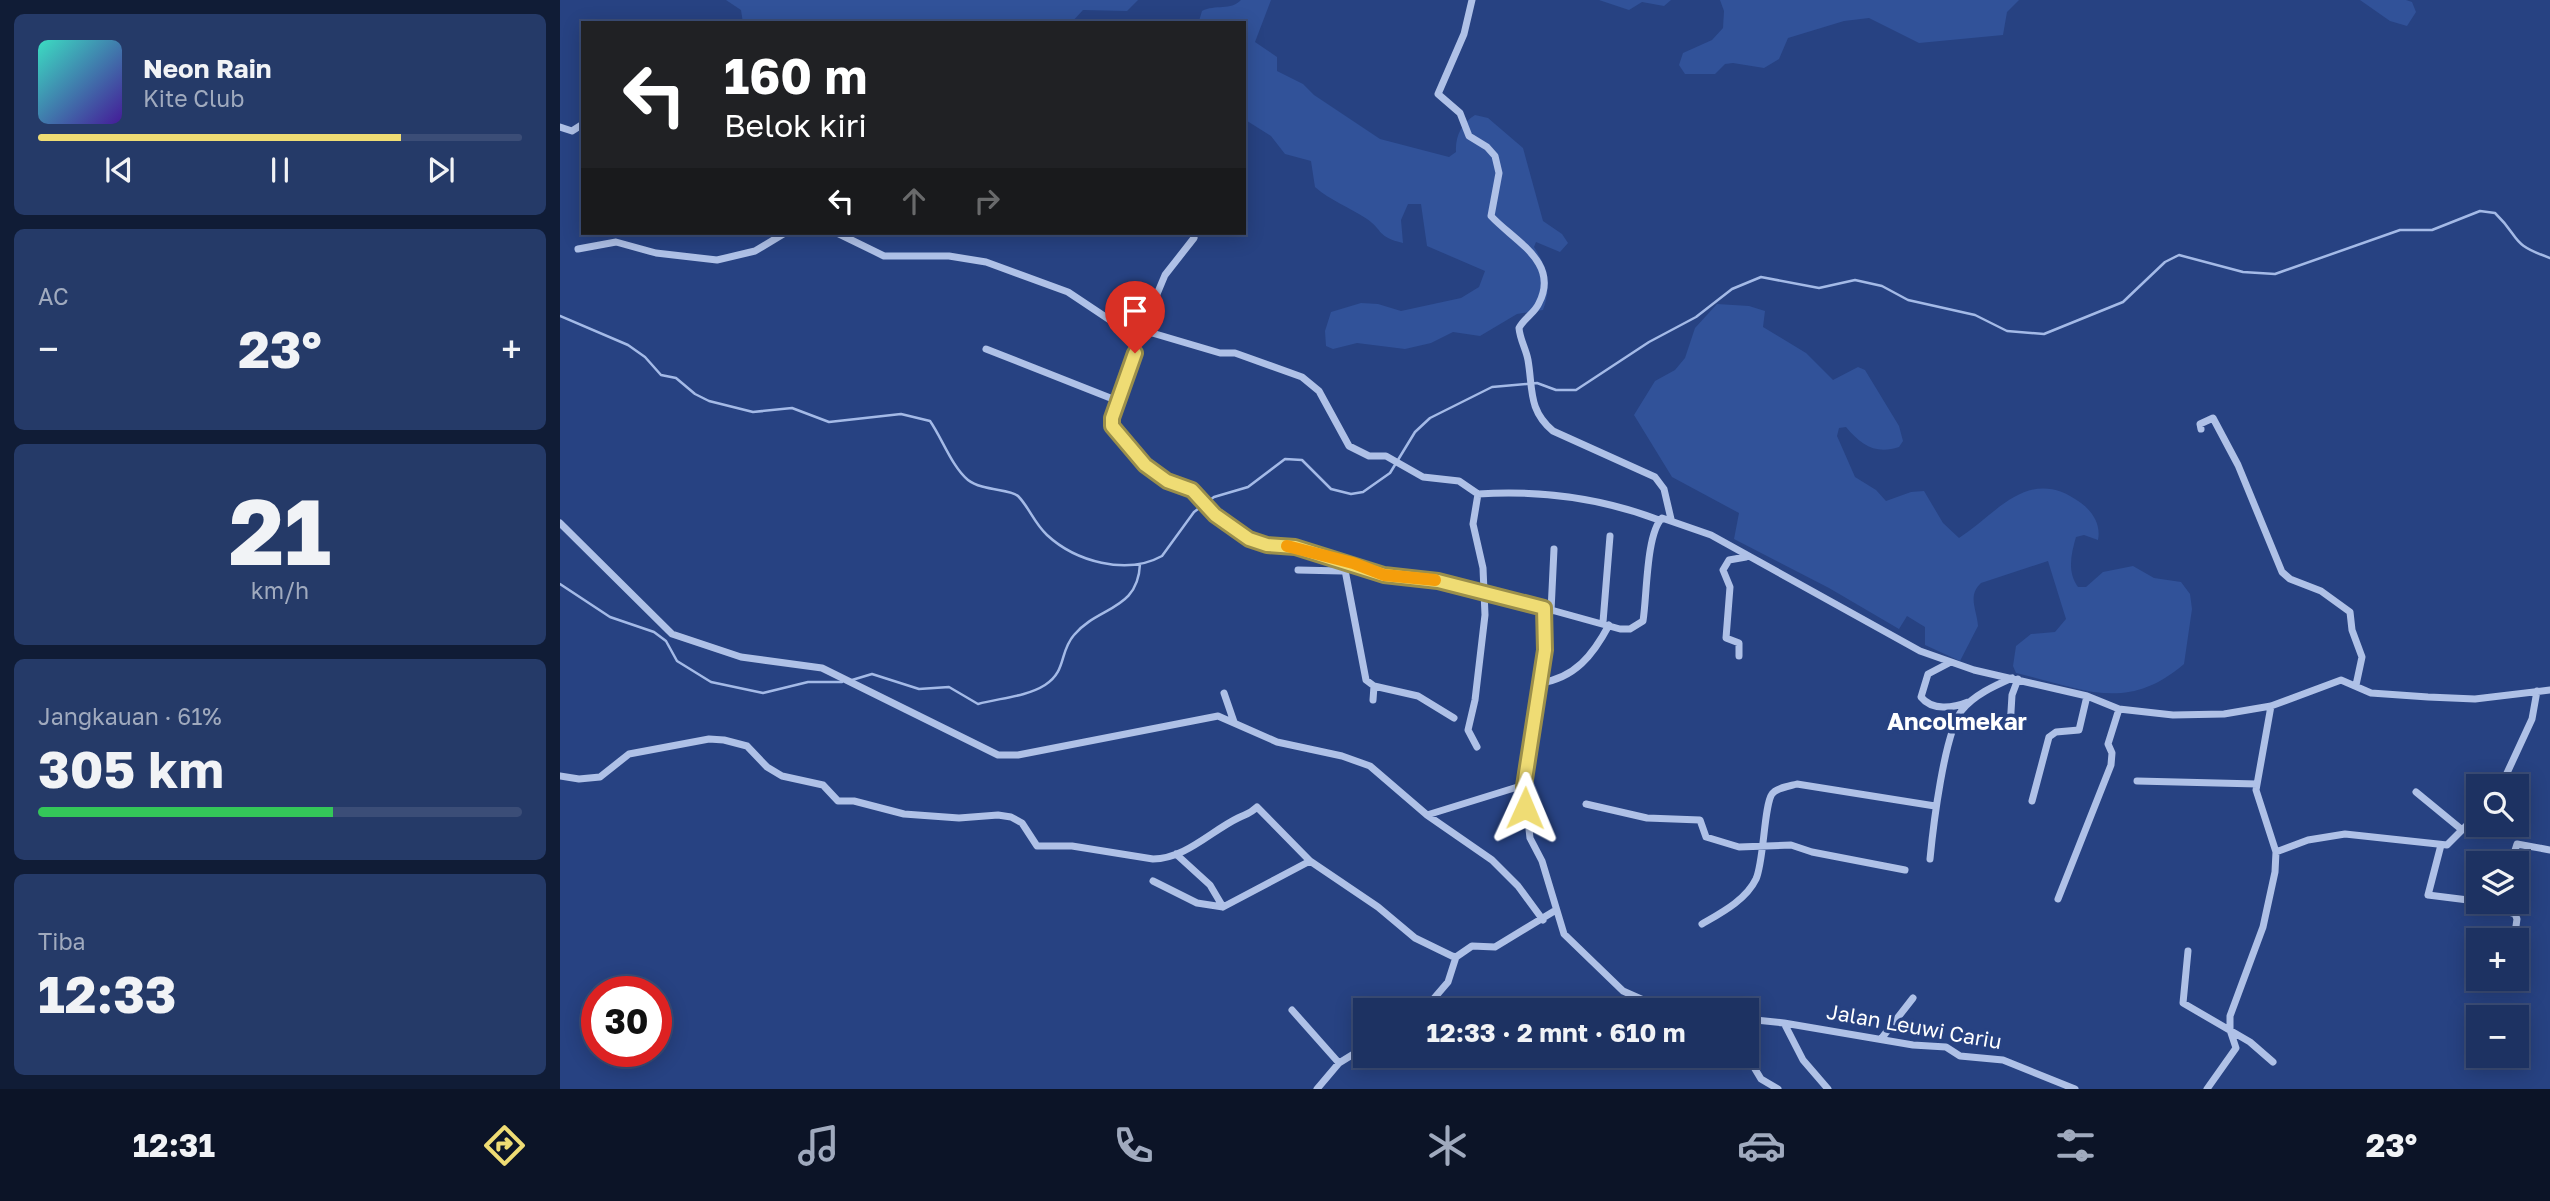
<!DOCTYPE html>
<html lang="id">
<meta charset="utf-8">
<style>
:root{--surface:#1d3262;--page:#253a68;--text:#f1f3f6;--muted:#a0aabe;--line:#3b4d77;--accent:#efdc74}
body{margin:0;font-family:"Golos Text",sans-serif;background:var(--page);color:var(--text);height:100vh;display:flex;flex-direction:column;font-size:26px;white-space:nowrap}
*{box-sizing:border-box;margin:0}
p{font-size:23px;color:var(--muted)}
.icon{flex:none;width:38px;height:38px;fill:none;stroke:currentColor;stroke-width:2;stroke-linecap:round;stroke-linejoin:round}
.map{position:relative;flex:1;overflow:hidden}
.side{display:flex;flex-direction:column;gap:14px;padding:14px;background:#101c36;width:560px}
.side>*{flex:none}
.banner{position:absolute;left:21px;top:21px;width:665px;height:214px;border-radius:0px;box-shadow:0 4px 18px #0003,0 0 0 2px var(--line);background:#202124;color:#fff;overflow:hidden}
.fabs{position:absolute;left:1906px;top:774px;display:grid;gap:14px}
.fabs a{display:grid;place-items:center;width:63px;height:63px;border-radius:0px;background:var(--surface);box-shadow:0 4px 18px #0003,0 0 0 2px var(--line);font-size:35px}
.speed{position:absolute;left:21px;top:976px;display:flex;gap:14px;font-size:35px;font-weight:700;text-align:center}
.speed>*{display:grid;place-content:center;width:91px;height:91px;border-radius:50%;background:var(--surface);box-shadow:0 4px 18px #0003,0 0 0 2px var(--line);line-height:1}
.speed .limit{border:10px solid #d22;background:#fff;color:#111}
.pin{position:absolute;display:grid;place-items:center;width:60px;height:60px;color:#fff;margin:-72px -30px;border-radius:50% 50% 50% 0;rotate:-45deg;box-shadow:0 0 7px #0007}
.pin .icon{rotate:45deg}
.me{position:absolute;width:77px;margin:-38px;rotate:1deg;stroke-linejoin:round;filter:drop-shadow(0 0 5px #0008)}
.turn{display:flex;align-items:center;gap:24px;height:147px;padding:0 28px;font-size:32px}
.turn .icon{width:91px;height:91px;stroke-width:2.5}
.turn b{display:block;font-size:49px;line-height:60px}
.lanes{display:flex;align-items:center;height:66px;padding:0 28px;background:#0003;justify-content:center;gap:35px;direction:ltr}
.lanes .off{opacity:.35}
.big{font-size:52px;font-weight:700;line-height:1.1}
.side .widget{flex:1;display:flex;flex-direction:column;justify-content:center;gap:10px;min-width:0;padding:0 24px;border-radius:10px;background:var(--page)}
.side .dial{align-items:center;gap:0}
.dial b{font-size:91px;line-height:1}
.song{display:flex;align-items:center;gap:21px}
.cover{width:84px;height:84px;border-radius:10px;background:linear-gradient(135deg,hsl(170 70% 55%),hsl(260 70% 35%))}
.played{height:7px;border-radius:4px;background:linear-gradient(90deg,var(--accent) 75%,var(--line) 75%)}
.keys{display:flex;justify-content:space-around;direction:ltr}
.heat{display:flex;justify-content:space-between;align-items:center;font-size:38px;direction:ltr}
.charge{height:10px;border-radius:5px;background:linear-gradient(90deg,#34c759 61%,var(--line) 0)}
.trip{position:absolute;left:793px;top:998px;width:406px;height:70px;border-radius:0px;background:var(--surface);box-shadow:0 4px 18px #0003,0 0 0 2px var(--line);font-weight:700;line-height:70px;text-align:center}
.tab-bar{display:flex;height:112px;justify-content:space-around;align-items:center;background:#0c1427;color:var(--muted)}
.tab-bar .icon{width:49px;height:49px}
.tab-bar .current{color:var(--accent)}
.tab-bar b{font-size:32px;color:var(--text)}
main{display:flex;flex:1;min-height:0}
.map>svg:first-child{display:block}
.green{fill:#315299}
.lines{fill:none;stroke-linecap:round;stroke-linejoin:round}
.stream{stroke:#a4bae7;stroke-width:2.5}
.minor{stroke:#afc1e7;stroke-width:7}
.route-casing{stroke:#9b8f4b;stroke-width:18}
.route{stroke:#efdc74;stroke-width:12}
.slow{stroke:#f59e0b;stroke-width:12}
.labels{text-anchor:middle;stroke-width:7;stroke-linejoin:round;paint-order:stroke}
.street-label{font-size:21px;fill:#fff;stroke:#274282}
.quarter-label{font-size:24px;font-weight:bold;fill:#fff;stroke:#274282}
</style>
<main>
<section class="side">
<div class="widget">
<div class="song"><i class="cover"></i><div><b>Neon Rain</b><p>Kite Club</p></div></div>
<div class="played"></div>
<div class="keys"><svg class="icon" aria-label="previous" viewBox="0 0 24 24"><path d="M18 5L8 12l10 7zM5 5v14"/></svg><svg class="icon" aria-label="pause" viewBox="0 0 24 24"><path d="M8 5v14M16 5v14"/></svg><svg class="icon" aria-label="next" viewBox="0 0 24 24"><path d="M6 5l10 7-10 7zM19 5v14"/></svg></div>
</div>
<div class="widget"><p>AC</p>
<div class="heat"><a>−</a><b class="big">23°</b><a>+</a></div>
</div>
<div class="widget dial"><b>21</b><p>km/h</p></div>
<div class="widget"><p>Jangkauan · 61%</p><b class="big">305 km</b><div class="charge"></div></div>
<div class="widget"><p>Tiba</p><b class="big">12:33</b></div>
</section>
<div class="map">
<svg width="1990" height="1089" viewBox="0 0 1990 1089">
<rect width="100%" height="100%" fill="#274282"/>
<!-- green -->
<path class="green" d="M166 0H578L567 11 523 10 511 23H183L181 10Z
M681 0H711L695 42 717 57V71L743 84 754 95 820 139 889 157 896 152C895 136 902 123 915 115L928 118 963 148 983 221 1002 234 1008 243 1000 252 976 242 974 247C988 269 992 285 983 310L957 314 920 336 893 332 871 343 845 349 797 343 773 349 766 346 765 331 771 312 801 303 818 304 841 311 901 298 919 287 925 271 867 246 861 204H848L841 220 843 243C817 237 823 230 807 219 789 207 771 201 755 187L751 161 725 154 711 136 684 119V23L639 21 642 11C655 4 671 11 681 0Z
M1039 0H1111L1104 6 1082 2 1069 10Z
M1160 0H1459L1447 12 1443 35 1359 43 1309 18 1284 21 1228 38 1219 59 1204 68 1173 63 1165 64 1155 74H1125L1119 65 1123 53 1152 40 1163 28 1164 11Z
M1800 0H1846L1852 2 1856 12 1847 26 1830 21Z
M1157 304 1189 306 1205 311 1203 327 1246 353 1273 380 1298 367 1305 370 1339 426 1343 441 1339 447C1316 455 1301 445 1286 427L1279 428 1277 436 1295 477 1316 490 1326 501 1351 492 1364 491 1383 523 1399 538C1438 513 1469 464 1521 503 1533 512 1541 525 1538 540L1524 535 1516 537C1511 554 1507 572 1518 587H1526L1543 572 1573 566 1594 578 1621 582 1630 594 1632 609 1624 664C1566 714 1522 688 1456 673L1453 666 1456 646 1471 634 1495 632 1506 619 1488 561 1421 583C1407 596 1417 610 1418 626L1400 661 1365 645V627L1347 616 1339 629 1269 588 1174 539 1179 513 1112 477 1074 415 1095 381 1115 370 1125 358 1135 328Z"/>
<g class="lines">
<!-- stream -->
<path class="stream" d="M0 316 68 345 85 357 101 375 116 378 135 394 149 401 193 412 232 408 269 422 341 414 370 421C382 438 392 467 408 480 422 491 451 489 458 496 469 507 474 523 487 535 515 561 566 576 602 556L634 512 654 497 688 487 725 459 742 460 771 489 791 494 803 492 830 473 855 432 870 418 932 387 977 383 996 390H1016L1089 342 1136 317 1172 289 1201 277 1259 288 1295 280 1322 286 1348 300 1415 315 1447 331 1484 334 1563 302 1605 262 1619 255 1683 272 1715 274 1840 230H1872L1920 211 1935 213C1962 239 1948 243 1990 258
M0 584 50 617 94 632 106 641 117 661 151 682 203 693 248 682H282
M292 680 312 674 359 689 389 687 418 704C439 698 466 697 485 685 507 671 499 652 514 635 538 606 578 611 580 564"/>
<!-- minor -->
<path class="minor" d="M912 0 904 34 878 94 900 113 909 136 927 147 935 156 939 173 931 216C954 241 1000 262 979 303 975 313 964 318 959 328 960 340 966 349 968 360 973 389 968 410 993 431L1095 477 1104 489 1111 519
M0 127 12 131 23 124
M277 233 324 256H389L426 262 508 292 550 320 582 330 552 417V426L585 465 607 481 632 490 655 515 689 539 707 545 735 547 824 575 878 581 984 608
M634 238 605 275 582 330 660 353H675L742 377 759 391 789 446 809 456H826L863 477 899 481 918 494
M18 249 56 242 96 253 157 260 195 251 225 233
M426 349 558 401
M1641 429 1640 424 1653 418 1678 465 1722 572 1730 579 1761 591 1790 612 1792 630 1802 657 1796 685
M0 523 112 634 181 657 262 668 438 755H458L658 716 717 742 782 756 810 766 867 815 932 860 958 886 983 920
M738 570 782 571 787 568
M785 570 806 680 814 686 858 696 894 718
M991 611 994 549
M1043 622 1050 536
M1179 656V643L1166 638 1170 587 1163 570 1169 560 1186 557
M1389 663 1368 674 1361 697C1372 711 1393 708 1408 702
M980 683C1015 678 1033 655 1049 625
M664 693 674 722
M813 700 814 686
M1450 728 1452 695 1458 679
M917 747 908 730 915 700 925 615 923 568 913 524 918 494C980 490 1041 498 1099 520
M0 776 19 779 40 777 69 754 149 739 164 740 187 746 207 767 222 776 263 785 278 801H294L344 814 399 818 438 815 451 817 462 823 477 846H512L593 859C625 859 651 831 678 818 686 814 690 814 697 807L750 861 818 907 855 938 892 956 896 957 912 946 935 947 996 910
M1577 781 1697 784
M1941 786 1972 719 1977 691
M1856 792 1901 829
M1472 801 1489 737 1496 732 1519 730 1527 696
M1026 804 1087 818 1140 820 1146 837 1179 847 1231 845 1252 852 1345 870
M867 815 964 785
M1881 845 1868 895 1908 900 1955 914 1957 919 1954 940
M1716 852 1748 840 1785 834 1887 845 1918 814
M616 854 650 885 663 907
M1370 859C1373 828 1384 734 1402 710 1414 695 1434 686 1452 678
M1951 863 1957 844 1990 850
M593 881 637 903 663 907 750 861
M1498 899 1551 765 1552 753 1548 744 1559 709
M1142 924C1161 913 1186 900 1196 879 1204 861 1204 805 1212 794 1216 788 1230 786 1237 784L1375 806
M1628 951 1623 1003 1690 1042 1713 1062
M1951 978 1953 982
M732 1010 779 1063
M864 1010 888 982 896 957
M1106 1010 1063 991 1004 934 982 861 970 838 964 785 985 650 984 608 1060 629H1070L1083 621C1087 597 1086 534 1102 518L1151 535 1360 651 1414 670 1527 696 1559 709 1613 715 1664 714 1711 706 1781 680 1811 693 1868 697 1915 699 1990 690
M1186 1019 1224 1023 1243 1060 1268 1089
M1224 1023 1353 1045 1386 1047 1400 1056 1443 1060 1515 1089
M1321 1039 1353 998
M1186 1054 1201 1079 1218 1089
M757 1089 779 1063 805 1047
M1647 1089 1676 1048 1670 1030V1016L1703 927 1715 872 1716 852 1696 790 1711 706"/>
</g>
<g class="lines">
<!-- route casing -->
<g class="route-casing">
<path id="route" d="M575 353 552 418V426L585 465 607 481 632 490 655 515 689 539 707 545 735 547 824 575 878 581 984 608 985 650 964 786 965 808"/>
</g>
<!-- route -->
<use href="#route" class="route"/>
<!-- slow -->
<path class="slow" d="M727 546 793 563 824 575 875 580"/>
</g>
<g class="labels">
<!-- street labels -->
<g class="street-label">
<text transform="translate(1354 1027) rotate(10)" y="7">Jalan Leuwi Cariu</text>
</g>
<!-- quarter labels -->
<g class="quarter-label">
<text x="1397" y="730">Ancolmekar</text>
</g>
</g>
</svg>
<div class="fabs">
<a><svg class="icon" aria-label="search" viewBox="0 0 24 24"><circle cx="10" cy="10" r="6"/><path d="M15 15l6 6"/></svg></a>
<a><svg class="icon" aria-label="layers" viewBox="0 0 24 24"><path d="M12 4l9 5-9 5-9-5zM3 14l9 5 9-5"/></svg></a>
<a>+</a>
<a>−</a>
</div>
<div class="speed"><div class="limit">30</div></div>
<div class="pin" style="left:575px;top:353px;background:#d93025"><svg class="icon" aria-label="arrive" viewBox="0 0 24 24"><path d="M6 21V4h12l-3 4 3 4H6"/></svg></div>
<svg class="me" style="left:965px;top:808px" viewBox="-20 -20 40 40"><path d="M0-17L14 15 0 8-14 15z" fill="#efdc74" stroke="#fff" stroke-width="4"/></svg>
<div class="trip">12:33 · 2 mnt · 610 m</div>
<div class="banner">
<div class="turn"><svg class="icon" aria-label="left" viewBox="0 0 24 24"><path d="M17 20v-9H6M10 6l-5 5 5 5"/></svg><div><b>160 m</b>Belok kiri</div></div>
<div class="lanes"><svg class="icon" aria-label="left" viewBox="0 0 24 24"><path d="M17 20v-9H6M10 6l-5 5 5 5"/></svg><svg class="icon off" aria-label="ahead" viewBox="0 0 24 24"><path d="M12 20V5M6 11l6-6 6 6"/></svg><svg class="icon off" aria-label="right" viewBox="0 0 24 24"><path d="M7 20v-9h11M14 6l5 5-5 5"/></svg></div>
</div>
</div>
</main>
<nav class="tab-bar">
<b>12:31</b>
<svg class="icon current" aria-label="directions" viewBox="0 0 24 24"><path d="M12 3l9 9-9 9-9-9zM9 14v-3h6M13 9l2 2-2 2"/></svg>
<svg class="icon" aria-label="music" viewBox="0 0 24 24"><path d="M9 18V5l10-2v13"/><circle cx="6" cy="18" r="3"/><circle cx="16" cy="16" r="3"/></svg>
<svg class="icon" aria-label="phone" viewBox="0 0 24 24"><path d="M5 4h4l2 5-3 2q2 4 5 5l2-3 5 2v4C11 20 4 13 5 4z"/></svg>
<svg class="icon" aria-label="climate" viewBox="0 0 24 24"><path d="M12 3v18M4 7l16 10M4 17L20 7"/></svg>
<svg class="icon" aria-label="car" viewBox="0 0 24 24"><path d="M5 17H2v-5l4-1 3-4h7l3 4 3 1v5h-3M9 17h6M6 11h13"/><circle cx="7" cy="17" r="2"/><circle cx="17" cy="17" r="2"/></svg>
<svg class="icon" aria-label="filters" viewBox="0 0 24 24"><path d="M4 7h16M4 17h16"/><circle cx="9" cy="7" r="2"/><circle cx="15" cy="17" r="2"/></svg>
<b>23°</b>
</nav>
